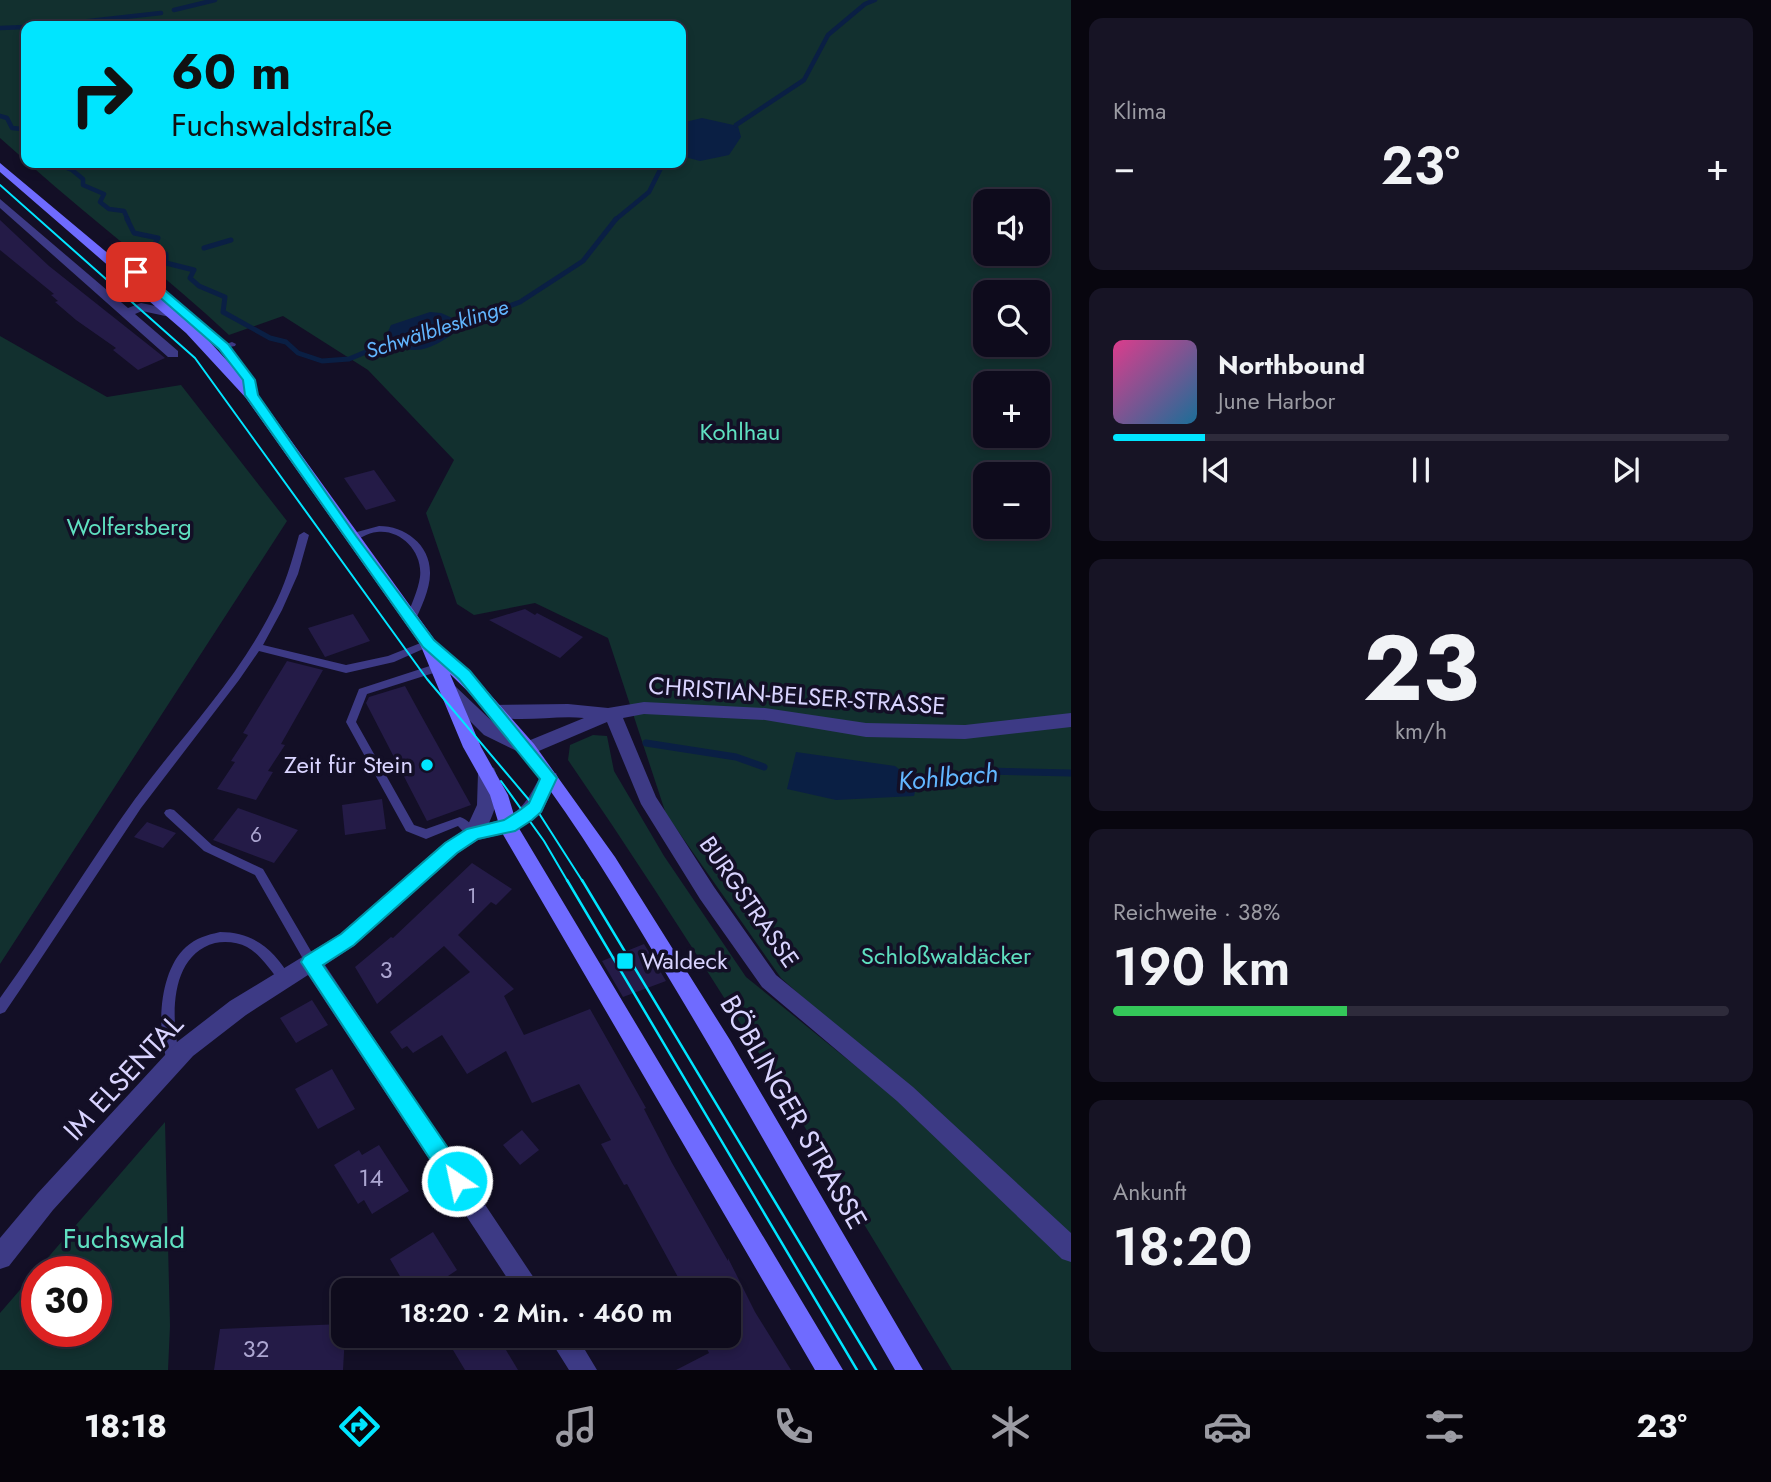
<!DOCTYPE html>
<html lang="de">
<meta charset="utf-8">
<style>
:root{--surface:#0e0b1c;--page:#171425;--text:#f1f3f6;--muted:#9b9ba3;--line:#2e2b3b;--accent:#00e5ff}
body{margin:0;font-family:Jost,sans-serif;background:var(--page);color:var(--text);height:100vh;display:flex;flex-direction:column;font-size:26px;white-space:nowrap}
*{box-sizing:border-box;margin:0}
p{font-size:23px;color:var(--muted)}
.icon{flex:none;width:38px;height:38px;fill:none;stroke:currentColor;stroke-width:2;stroke-linecap:round;stroke-linejoin:round}
.map{position:relative;flex:1;overflow:hidden}
.sheet{display:flex;flex-direction:column;gap:18px;padding:18px;background:#08060f;width:700px}
.sheet>*{flex:none}
.guide{position:absolute;left:21px;top:21px;width:665px;height:147px;border-radius:14px;box-shadow:0 4px 10px #0003,0 0 0 2px var(--line);background:#00e5ff;color:#111;overflow:hidden}
.tools{position:absolute;left:973px;top:189px;display:grid;gap:14px}
.tools a{display:grid;place-items:center;width:77px;height:77px;border-radius:14px;background:var(--surface);box-shadow:0 4px 10px #0003,0 0 0 2px var(--line);font-size:35px}
.speed{position:absolute;left:21px;top:1256px;display:flex;gap:14px;font-size:35px;font-weight:700;text-align:center}
.speed>*{display:grid;place-content:center;width:91px;height:91px;border-radius:50%;background:var(--surface);box-shadow:0 4px 10px #0003,0 0 0 2px var(--line);line-height:1}
.speed .limit{border:10px solid #d22;background:#fff;color:#111}
.pin{position:absolute;display:grid;place-items:center;width:60px;height:60px;color:#fff;margin:-30px;border-radius:14px;box-shadow:0 4px 10px #0006}
.me{position:absolute;width:77px;margin:-38px;rotate:326deg;stroke-linejoin:round;filter:drop-shadow(0 0 5px #0008)}
.turn{display:flex;align-items:center;gap:24px;height:147px;padding:0 35px;font-size:32px}
.turn .icon{width:91px;height:91px;stroke-width:2.5}
.turn b{display:block;font-size:49px;line-height:60px}
.big{font-size:52px;font-weight:600;line-height:1.1}
.sheet .card{flex:1;display:flex;flex-direction:column;justify-content:center;gap:10px;min-width:0;padding:0 24px;border-radius:14px;background:var(--page)}
.sheet .dial{align-items:center;gap:0}
.dial b{font-size:91px;line-height:1}
.song{display:flex;align-items:center;gap:21px}
.cover{width:84px;height:84px;border-radius:10px;background:linear-gradient(135deg,hsl(330 70% 55%),hsl(200 70% 35%))}
.played{height:7px;border-radius:4px;background:linear-gradient(90deg,var(--accent) 15%,var(--line) 15%)}
.keys{display:flex;justify-content:space-around;direction:ltr}
.heat{display:flex;justify-content:space-between;align-items:center;font-size:38px;direction:ltr}
.charge{height:10px;border-radius:5px;background:linear-gradient(90deg,#34c759 38%,var(--line) 0)}
.trip{position:absolute;left:331px;top:1278px;width:410px;height:70px;border-radius:14px;background:var(--surface);box-shadow:0 4px 10px #0003,0 0 0 2px var(--line);font-weight:600;line-height:70px;text-align:center}
.menu{display:flex;height:112px;justify-content:space-around;align-items:center;background:#06040b;color:var(--muted)}
.menu .icon{width:49px;height:49px}
.menu .active{color:var(--accent)}
.menu b{font-size:32px;color:var(--text)}
main{display:flex;flex:1;min-height:0}
.map>svg:first-child{display:block}
.green{fill:#12302f;fill-rule:evenodd}
.water{fill:#0a1f44}
.lines{fill:none;stroke-linecap:round;stroke-linejoin:round}
.stream-far2{stroke:#0a1f44;stroke-width:4.5}
.stream-far1{stroke:#0a1f44;stroke-width:5}
.stream{stroke:#0a1f44;stroke-width:7}
.building{fill:#241b47}
.service{fill:#3d3a85;fill-rule:evenodd}
.minor{fill:#3d3a85;fill-rule:evenodd}
.secondary{fill:#6f6bff;fill-rule:evenodd}
.tram-far1{stroke:#00e5ff;stroke-width:2}
.tram{stroke:#00e5ff;stroke-width:2.5}
.route{fill:#00e5ff;stroke:#0095a6;stroke-width:2}
.poi-dot{fill:#00e5ff;stroke:#130f26;stroke-width:2.5}
.labels{text-anchor:middle;stroke-width:7;stroke-linejoin:round;paint-order:stroke}
.far-water-label{font-size:21px;font-style:italic;fill:#62b6ff;stroke:#130f26}
.number-label{font-size:21px;fill:#aca6d1}
.park-label{font-size:24px;fill:#5fe0c0;stroke:#130f26}
.street-label{font-size:24px;fill:#d9d4ff;stroke:#130f26}
.poi-label{font-size:24px;fill:#d9d4ff;stroke:#130f26;text-anchor:end}
.near-number-label{font-size:24px;fill:#aca6d1}
.water-label{font-size:26px;font-style:italic;fill:#62b6ff;stroke:#130f26}
.near-street-label{font-size:28px;fill:#d9d4ff;stroke:#130f26}
.near-park-label{font-size:28px;fill:#5fe0c0;stroke:#130f26}
</style>
<main>
<div class="map">
<svg width="1071" height="1370" viewBox="0 0 1071 1370">
<rect width="100%" height="100%" fill="#130f26"/>
<!-- green -->
<path class="green" d="M0 0H1071V1237L781 978 666 814 608 638 535 603 474 615 457 604 426 513 454 460 368 370 283 316 229 335C164 274 94 222 28 163H681V26H26V161L0 138ZM985 201H1038V254H985ZM985 292H1038V345H985ZM985 383H1038V436H985ZM985 474H1038V527H985Z
M0 336 107 397 181 385 287 521 0 964Z
M593 735 607 736 614 771 664 856 746 977 900 1102 1071 1251V1370H952C828 1164 704 958 568 760L570 745Z
M165 1122 170 1326 168 1370H0V1313ZM37 1272H96V1332H37Z"/>
<!-- water -->
<path class="water" d="M702 118 738 126 741 137 729 155 700 161 681 156V123Z
M430 312 441 313 466 324C441 343 413 365 386 336L391 325Z
M796 752 895 766 917 783 914 796 836 800 787 789Z"/>
<g class="lines">
<!-- stream-far2 -->
<path class="stream-far2" d="M174 10 215 0
M44 26 161 13
M0 28 26 27
M0 116 7 118 12 128 22 129V136L26 138
M736 125 804 80 828 35 865 4 875 0
M54 163 72 170 83 179V185L104 194 100 202 109 209 124 211 128 220
M615 220 649 192 662 166"/>
<!-- stream-far1 -->
<path class="stream-far1" d="M127 219 134 233 158 238 151 251 166 254V263L194 270 190 278 199 286 225 297 223 312 270 338 286 342 298 353 322 361 349 359 397 339
M204 248 231 240
M456 326 520 302 583 261 616 219"/>
<!-- stream -->
<path class="stream" d="M646 743 736 757 764 767
M908 783 985 771 1071 773"/>
</g>
<!-- building -->
<path class="building" d="M0 220 49 266 165 358 138 370 113 350 116 348 76 320 55 302 58 301 51 295 54 294 0 250Z
M374 470 396 501 366 510 344 478Z
M525 609 535 615 537 613 583 637 560 658 489 620Z
M353 614 370 641 325 657 308 628Z
M287 661 323 670 281 744 285 745 268 771 273 772 256 800 217 789 235 762 231 761 248 735 243 733Z
M405 686 422 717 471 805 427 821 366 703 369 697Z
M382 799 386 829 345 835 342 805Z
M238 808 298 830 274 863 213 840Z
M147 822 176 833 163 848 134 837Z
M472 863 512 889 496 905 491 902 458 935 514 989 504 996 524 1035 590 1009 646 1108 644 1109 672 1163 728 1261V1258L755 1312 791 1370H676L709 1353 700 1335H728V1290H685L627 1184 624 1185 601 1144 611 1140 579 1084 532 1103 506 1051 467 1074 442 1035 413 1053 407 1046 402 1049 390 1032 470 972 444 946 377 1004 355 967 391 937 393 938Z
M644 944 666 981 623 997 602 961Z
M312 1000 328 1025 296 1043 280 1018Z
M332 1069 355 1109 318 1129 295 1089Z
M522 1130 539 1150 520 1165 503 1145Z
M379 1145 409 1191 372 1214 364 1200 358 1204 334 1165 359 1150 362 1155Z
M433 1232 457 1270 427 1290H408L390 1259Z
M343 1324V1335H345L343 1370H214L220 1329Z
M444 1335H497L518 1370H465Z"/>
<g class="lines">
<!-- service -->
<path class="service" d="M232 342 236 344 235 346 224 348 220 346Z
M379 526C405 526 431 545 430 574 430 589 421 608 415 621H407L406 619C411 605 418 591 420 577 423 552 401 529 377 532 367 533 360 539 351 542L346 539 357 532Z
M304 532 309 535 298 574 282 610 263 645 346 665 388 656 428 640 433 643 432 645 394 662 346 673 259 651 239 680 141 808 22 987 5 1012 0 1014V998C47 933 88 864 135 799 181 737 237 680 272 610 285 586 292 561 299 535Z
M439 663 443 664 444 667 443 670 367 694 356 722 414 825 426 829 460 817C467 819 475 827 479 834L477 837C469 840 464 832 458 826L426 839 406 831 346 722 359 689Z
M170 809 174 810 212 845 263 869 315 958 317 962 315 966 311 967 307 966 255 875 204 851 166 816 164 813 166 810Z
M220 932C254 932 275 950 291 979L289 983 285 984 281 983C270 970 261 955 247 947 238 942 225 941 215 943 167 956 171 1024 181 1062L179 1066 174 1068 169 1066C156 1034 158 972 186 947 196 938 207 935 220 932Z"/>
<!-- minor -->
<path class="minor" d="M0 199 128 308 141 303 175 310V316L170 317 142 311 135 314 178 351V357H168L0 208Z
M449 684 455 686 496 725 528 741 584 718C552 715 519 724 488 715L485 710 488 705 568 704 608 708 644 702 765 708 866 723 965 725 1071 713V727L965 739 866 737 765 720 644 714 623 718 656 797 714 887 776 975 913 1087 1071 1233V1262L1062 1259 897 1101 762 987 700 899 641 804 607 722 527 756 484 735 443 694 440 690 443 686Z
M487 766 494 768C502 786 497 806 489 823 522 815 527 801 542 773H556L558 778 542 812 533 820 515 831 478 840 458 853 354 946 325 965 542 1290H515L308 975 246 1015 193 1056 53 1210 9 1266 0 1269V1238L37 1194 177 1042 230 1001 340 934 444 843 466 829 477 805 478 773 480 768Z
M547 1335H576L597 1370H569Z"/>
<!-- secondary -->
<path class="secondary" d="M0 163 196 327 256 392 437 643 473 675 534 744 615 857 730 1040 923 1370H895C818 1237 744 1102 664 970 602 866 538 757 450 674L481 747 508 795 517 825 843 1370H815L501 831 490 795 463 747 420 644 246 398 186 333 0 172Z"/>
<!-- tram-far1 -->
<path class="tram-far1" d="M0 185 195 358 427 679 535 807 583 882
M501 781 544 841 568 882"/>
<!-- tram -->
<path class="tram" d="M567 880 857 1370
M582 880 876 1370"/>
</g>
<!-- route -->
<path class="route" d="M133 269H140L228 344 255 380 258 395 356 536 434 640 470 671 557 778 541 812 532 820 515 831 478 839 457 853 354 945 323 965 465 1173 468 1181 465 1188 457 1191 449 1188 301 962 304 957 341 934 445 843 467 829 504 820 520 810 529 803 540 779 459 679 423 647 245 395 243 380 219 349 133 274Z"/>
<!-- markers -->
<g class="poi-dot">
<circle cx="427" cy="765" r="7"/>
<rect x="616" y="952" width="18" height="18" rx="3.5"/>
</g>
<g class="labels">
<!-- far-water labels -->
<g class="far-water-label">
<text transform="translate(437 329) rotate(-18)" y="7">Schwälblesklinge</text>
</g>
<!-- number labels -->
<g class="number-label">
<text x="256" y="842">6</text>
<text x="472" y="903">1</text>
</g>
<!-- park labels -->
<g class="park-label">
<text x="740" y="440">Kohlhau</text>
<text x="129" y="535">Wolfersberg</text>
<text x="946" y="964">Schloßwaldäcker</text>
</g>
<!-- street labels -->
<g class="street-label">
<text transform="translate(797 696) rotate(4)" y="8">CHRISTIAN-BELSER-STRASSE</text>
<text transform="translate(749 902) rotate(55)" y="8">BURGSTRASSE</text>
</g>
<!-- poi labels -->
<g class="poi-label">
<text x="413" y="773">Zeit für Stein</text>
<text x="641" y="969" text-anchor="start">Waldeck</text>
</g>
<!-- near-number labels -->
<g class="near-number-label">
<text x="386" y="978">3</text>
<text x="371" y="1186">14</text>
<text x="256" y="1357">32</text>
</g>
<!-- water labels -->
<g class="water-label">
<text transform="translate(948 777) rotate(-5)" y="9">Kohlbach</text>
</g>
<!-- near-street labels -->
<g class="near-street-label">
<text transform="translate(123 1077) rotate(-47)" y="10">IM ELSENTAL</text>
<text transform="translate(794 1112) rotate(60)" y="10">BÖBLINGER STRASSE</text>
</g>
<!-- near-park labels -->
<g class="near-park-label">
<text x="124" y="1248">Fuchswald</text>
</g>
</g>
</svg>
<div class="tools">
<a><svg class="icon" aria-label="sound" viewBox="0 0 24 24"><path d="M4 9h4l5-4v14l-5-4H4zM17 9q2 3 0 6"/></svg></a>
<a><svg class="icon" aria-label="search" viewBox="0 0 24 24"><circle cx="10" cy="10" r="6"/><path d="M15 15l6 6"/></svg></a>
<a>+</a>
<a>−</a>
</div>
<div class="speed"><div class="limit">30</div></div>
<div class="pin" style="left:136px;top:272px;background:#d93025"><svg class="icon" aria-label="arrive" viewBox="0 0 24 24"><path d="M6 21V4h12l-3 4 3 4H6"/></svg></div>
<svg class="me" style="left:457px;top:1181px" viewBox="-20 -20 40 40"><circle r="17" fill="#00e5ff" stroke="#fff" stroke-width="3"/><path d="M0-11L8 9 0 5-8 9z" fill="#fff"/></svg>
<div class="trip">18:20 · 2 Min. · 460 m</div>
<div class="guide">
<div class="turn"><svg class="icon" aria-label="right" viewBox="0 0 24 24"><path d="M7 20v-9h11M14 6l5 5-5 5"/></svg><div><b>60 m</b>Fuchswaldstraße</div></div>
</div>
</div>
<section class="sheet">
<div class="card"><p>Klima</p>
<div class="heat"><a>−</a><b class="big">23°</b><a>+</a></div>
</div>
<div class="card">
<div class="song"><i class="cover"></i><div><b>Northbound</b><p>June Harbor</p></div></div>
<div class="played"></div>
<div class="keys"><svg class="icon" aria-label="previous" viewBox="0 0 24 24"><path d="M18 5L8 12l10 7zM5 5v14"/></svg><svg class="icon" aria-label="pause" viewBox="0 0 24 24"><path d="M8 5v14M16 5v14"/></svg><svg class="icon" aria-label="next" viewBox="0 0 24 24"><path d="M6 5l10 7-10 7zM19 5v14"/></svg></div>
</div>
<div class="card dial"><b>23</b><p>km/h</p></div>
<div class="card"><p>Reichweite · 38%</p><b class="big">190 km</b><div class="charge"></div></div>
<div class="card"><p>Ankunft</p><b class="big">18:20</b></div>
</section>
</main>
<nav class="menu">
<b>18:18</b>
<svg class="icon active" aria-label="directions" viewBox="0 0 24 24"><path d="M12 3l9 9-9 9-9-9zM9 14v-3h6M13 9l2 2-2 2"/></svg>
<svg class="icon" aria-label="music" viewBox="0 0 24 24"><path d="M9 18V5l10-2v13"/><circle cx="6" cy="18" r="3"/><circle cx="16" cy="16" r="3"/></svg>
<svg class="icon" aria-label="phone" viewBox="0 0 24 24"><path d="M5 4h4l2 5-3 2q2 4 5 5l2-3 5 2v4C11 20 4 13 5 4z"/></svg>
<svg class="icon" aria-label="climate" viewBox="0 0 24 24"><path d="M12 3v18M4 7l16 10M4 17L20 7"/></svg>
<svg class="icon" aria-label="car" viewBox="0 0 24 24"><path d="M5 17H2v-5l4-1 3-4h7l3 4 3 1v5h-3M9 17h6M6 11h13"/><circle cx="7" cy="17" r="2"/><circle cx="17" cy="17" r="2"/></svg>
<svg class="icon" aria-label="filters" viewBox="0 0 24 24"><path d="M4 7h16M4 17h16"/><circle cx="9" cy="7" r="2"/><circle cx="15" cy="17" r="2"/></svg>
<b>23°</b>
</nav>
